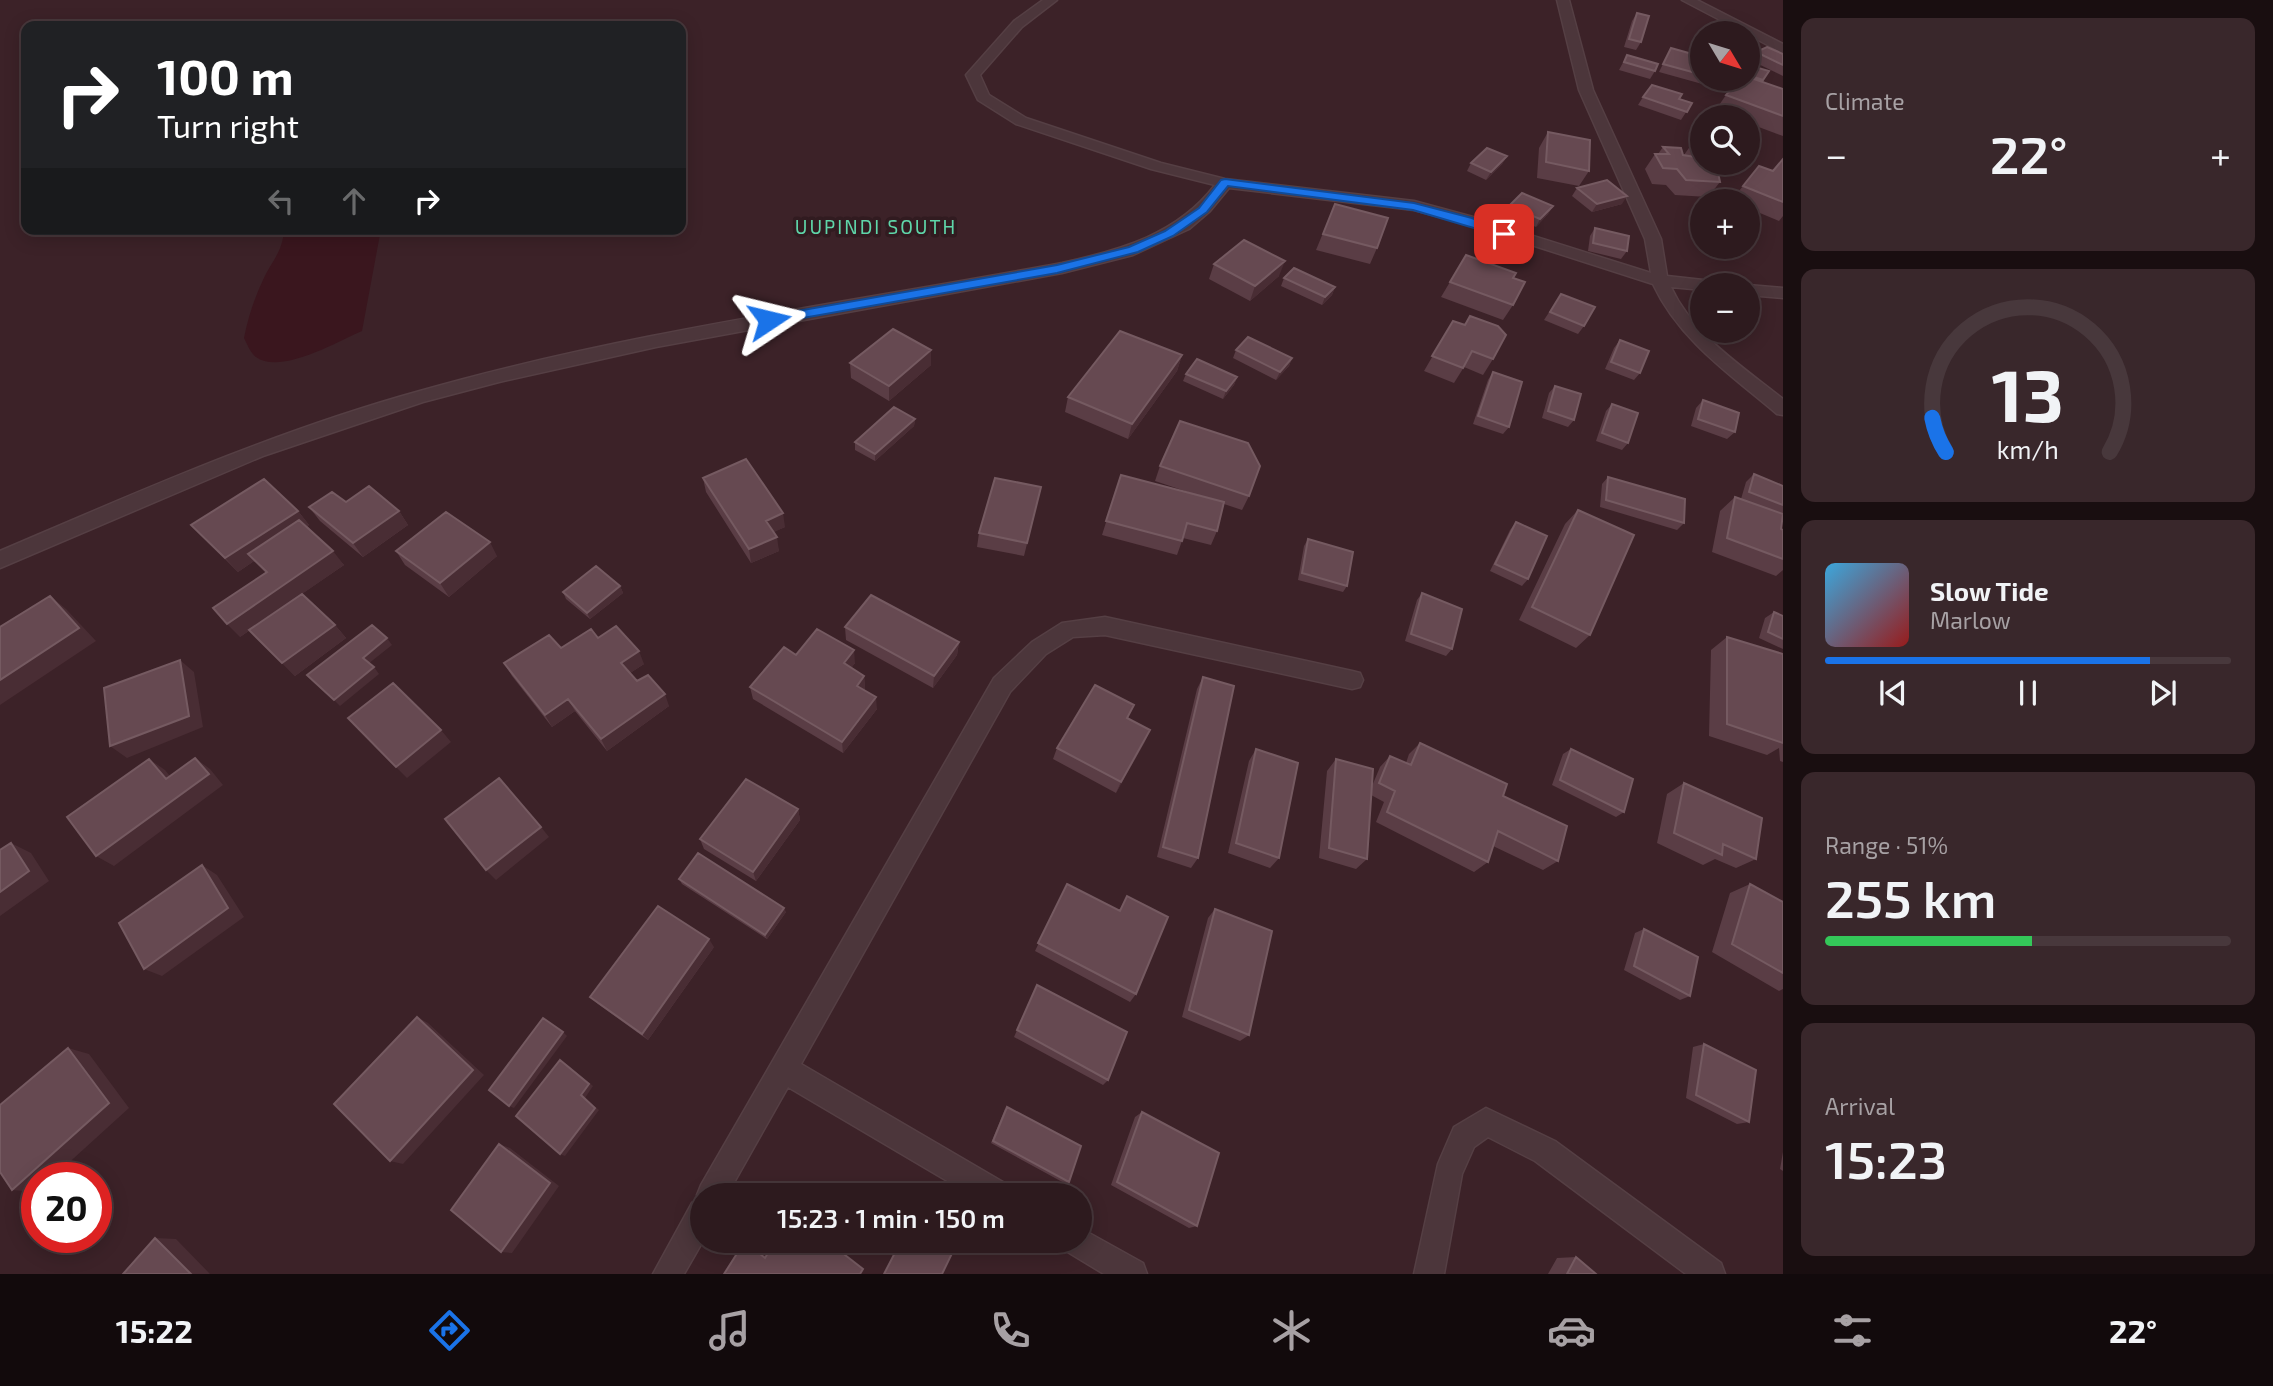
<!DOCTYPE html>
<meta charset="utf-8">
<style>
:root{--surface:#2d1a1e;--page:#39272b;--text:#f1f3f6;--muted:#a7a1a4;--line:#48383c;--accent:#1a73e8}
body{margin:0;font-family:"Exo 2",sans-serif;background:var(--page);color:var(--text);height:100vh;display:flex;flex-direction:column;font-size:26px;white-space:nowrap}
*{box-sizing:border-box;margin:0}
p{font-size:23px;color:var(--muted)}
.icon{flex:none;width:38px;height:38px;fill:none;stroke:currentColor;stroke-width:2;stroke-linecap:round;stroke-linejoin:round}
.map{position:relative;flex:1;overflow:hidden}
.panel{display:flex;flex-direction:column;gap:18px;padding:18px;background:#190e10;width:490px}
.panel>*{flex:none}
.guide{position:absolute;left:21px;top:21px;width:665px;height:214px;border-radius:14px;box-shadow:0 4px 18px #0003,0 0 0 2px var(--line);background:#202124;color:#fff;overflow:hidden}
.needle{width:46px;rotate:128deg}
.tools{position:absolute;left:1690px;top:21px;display:grid;gap:14px}
.tools a{display:grid;place-items:center;width:70px;height:70px;border-radius:50%;background:var(--surface);box-shadow:0 4px 18px #0003,0 0 0 2px var(--line);font-size:35px}
.speed{position:absolute;left:21px;top:1162px;display:flex;gap:14px;font-size:35px;font-weight:700;text-align:center}
.speed>*{display:grid;place-content:center;width:91px;height:91px;border-radius:50%;background:var(--surface);box-shadow:0 4px 18px #0003,0 0 0 2px var(--line);line-height:1}
.speed .limit{border:10px solid #d22;background:#fff;color:#111}
.pin{position:absolute;display:grid;place-items:center;width:60px;height:60px;color:#fff;margin:-30px;border-radius:14px;box-shadow:0 4px 10px #0006}
.me{position:absolute;width:77px;margin:-38px;rotate:80deg;stroke-linejoin:round;filter:drop-shadow(0 0 5px #0008)}
.turn{display:flex;align-items:center;gap:24px;height:147px;padding:0 21px;font-size:32px}
.turn .icon{width:91px;height:91px;stroke-width:2.5}
.turn b{display:block;font-size:49px;line-height:60px}
.lanes{display:flex;align-items:center;height:66px;padding:0 21px;background:#0003;justify-content:center;gap:35px;direction:ltr}
.lanes .off{opacity:.35}
.big{font-size:52px;font-weight:600;line-height:1.1}
.panel .card{flex:1;display:flex;flex-direction:column;justify-content:center;gap:10px;min-width:0;padding:0 24px;border-radius:14px;background:var(--page)}
.panel .dial{align-items:center;gap:0}
.dial svg{height:182px;overflow:visible;fill:none;stroke:var(--line);stroke-width:7;stroke-linecap:round;text-anchor:middle}
.dial text{fill:var(--text);stroke:none}
.song{display:flex;align-items:center;gap:21px}
.cover{width:84px;height:84px;border-radius:10px;background:linear-gradient(135deg,hsl(200 70% 55%),hsl(0 70% 35%))}
.played{height:7px;border-radius:4px;background:linear-gradient(90deg,var(--accent) 80%,var(--line) 80%)}
.keys{display:flex;justify-content:space-around;direction:ltr}
.heat{display:flex;justify-content:space-between;align-items:center;font-size:38px;direction:ltr}
.charge{height:10px;border-radius:5px;background:linear-gradient(90deg,#34c759 51%,var(--line) 0)}
.trip{position:absolute;left:690px;top:1183px;width:402px;height:70px;border-radius:35px;background:var(--surface);box-shadow:0 4px 18px #0003,0 0 0 2px var(--line);font-weight:600;line-height:70px;text-align:center}
.menu{display:flex;height:112px;justify-content:space-around;align-items:center;background:#120a0c;color:var(--muted)}
.menu .icon{width:49px;height:49px}
.menu .selected{color:var(--accent)}
.menu b{font-size:32px;color:var(--text)}
main{display:flex;flex:1;min-height:0}
.map>svg:first-child{display:block}
.water{fill:#3a161e}
.lines{fill:none;stroke-linecap:round;stroke-linejoin:round}
.service-casing{stroke:#553f44;stroke-width:3}
.service{fill:#4c363b;fill-rule:evenodd}
.wall{fill:#5a3d45}
.shaded-wall{fill:#492d34}
.building{fill:#664951;stroke:#755a61;stroke-width:2}
.route{fill:#1a73e8;stroke:#114b97;stroke-width:2}
.labels{text-anchor:middle;stroke-width:7;stroke-linejoin:round;paint-order:stroke}
.far-neighbourhood-label{font-size:19px;letter-spacing:2px;fill:#5fd6a9;stroke:#311b20}
</style>
<main>
<div class="map">
<svg width="1783" height="1274" viewBox="0 0 1783 1274">
<rect width="100%" height="100%" fill="#3c2228"/>
<!-- water -->
<path class="water" d="M284 229H381L362 331C337 342 280 375 256 357 251 354 247 344 244 338 248 318 254 299 263 280 272 260 283 252 284 229Z"/>
<g class="lines">
<!-- service casing -->
<g class="service-casing">
<path id="service" d="M1043 0H1057L1022 27 980 75 989 95 1026 118 1161 163 1225 179 1414 201 1473 217 1651 273 1645 239 1579 90 1557 0H1569L1593 90 1661 239 1667 276 1703 280 1711 285H1703V290L1671 287C1693 335 1743 367 1783 399V415L1777 414C1731 375 1679 340 1653 284L1463 223 1414 210 1229 188 1210 211 1189 229 1133 255 1062 273 656 347 499 382 423 402 263 456 0 568V551C138 492 275 431 420 391 630 331 848 303 1062 263 1121 250 1178 234 1215 185L1151 169 1016 124 978 100 966 75 1014 21Z
M1682 0H1697L1783 44V53Z
M1746 285H1748L1783 288V298L1748 295V285Z
M1105 617 1352 671 1360 673 1363 680 1360 687 1352 689 1105 635 1073 637 1046 654 1010 692 801 1064 1008 1185 1012 1195H971L788 1087 727 1195H702L703 1241 684 1274H653L692 1203 699 1200 697 1195 701 1185 994 678 1032 642 1062 623Z
M1486 1108 1555 1141 1721 1263 1725 1274H1686L1535 1161 1488 1137 1474 1147 1462 1174 1444 1274H1414L1438 1164 1454 1127Z
M1080 1228 1143 1263 1147 1274H1104L1066 1251 1061 1241H1080Z"/>
</g>
<!-- service -->
<use href="#service" class="service"/>
</g>
<!-- wall -->
<path class="wall" d="M1637 13 1641 42 1636 50 1624 47 1632 21Z
M1671 48 1703 57V79H1718L1713 87 1659 72Z
M1756 52 1783 54V76L1750 60Z
M1627 55 1655 71 1650 79 1619 70Z
M1748 65 1769 71 1761 82 1783 89V136L1748 123V117H1733L1715 111 1726 95 1738 82 1733 80V79H1748Z
M1643 97 1679 99 1692 103 1681 120 1638 105Z
M1548 132 1589 171 1579 186 1537 178 1539 148Z
M1691 145 1720 182 1708 197 1675 195 1666 185 1652 184 1645 169 1655 154H1658L1663 147 1684 155Z
M1507 156 1502 164 1486 180 1467 171 1471 163Z
M1783 159V216L1779 221 1748 208V201H1731L1759 166 1773 171Z
M1577 188 1622 204 1592 212 1572 196Z
M1335 204 1377 248 1370 264 1316 250Z
M1509 206H1553L1548 214 1536 227 1505 214Z
M1595 228 1627 251 1621 259 1588 251 1590 236Z
M1466 255 1513 278V305L1503 320 1441 297Z
M1214 264 1279 276 1250 301 1209 279Z
M1284 278 1335 287 1332 295 1322 305 1281 286Z
M1561 294 1584 326 1578 334 1544 320Z
M1453 321 1464 325 1493 359 1483 375 1464 367 1454 383 1424 371Z
M1620 340 1640 373 1634 380 1605 369 1614 348Z
M1236 350 1292 358 1289 366 1276 380 1233 358Z
M1182 355 1177 371 1128 439 1065 412 1068 397Z
M850 363 931 365 889 401 851 378Z
M1493 372 1509 427 1503 434 1473 424 1488 380Z
M1186 374 1237 377 1234 385 1223 399 1183 381Z
M1555 386 1574 420 1568 427 1542 418 1549 393Z
M1703 400 1735 432 1727 439 1691 426 1696 408Z
M1612 404 1628 443 1622 450 1596 441 1606 411Z
M915 419 914 426 875 461 855 450V442Z
M1160 466 1249 496 1242 510 1224 504 1217 531 1211 545 1183 538 1177 555 1102 535 1121 475 1203 497 1155 481Z
M1754 474 1783 486V515L1781 529 1783 530V570L1776 576 1712 552 1720 511 1735 497 1741 499 1746 482Z
M1608 477 1684 523 1677 530 1600 507 1602 484Z
M703 478 785 527 773 532 779 551 751 563 706 492Z
M1041 487 1024 556 977 547 979 533Z
M309 507 399 511 408 525 363 557 320 521Z
M1578 510 1590 635 1576 648 1519 620 1565 524Z
M298 511 309 525 307 526 344 565 300 595 335 625 346 638 295 676 250 630 240 637 266 573 254 561 238 572 191 525Z
M1516 522 1528 579 1522 586 1490 571 1510 530Z
M1308 539 1347 586 1343 592 1298 580 1304 546Z
M396 551 497 556 449 597 405 565Z
M620 586 623 593 590 619 566 599 563 592Z
M1422 593 1452 649 1446 656 1405 641 1417 600Z
M1774 612 1783 616V649L1759 638 1765 618Z
M845 627 959 642 957 655 933 688 846 640Z
M1727 637 1783 654V762L1780 761 1779 748 1767 755 1709 736 1711 650Z
M561 648 644 664 630 673 637 681 669 706 607 751 575 711 552 727 512 676 504 663Z
M796 655 855 663 851 668 864 676 865 688 864 690 877 709 843 753 753 699 750 687Z
M1203 677 1198 858 1191 868 1157 857 1197 689Z
M1128 719 1150 730 1116 793 1053 759 1057 748Z
M1420 743 1503 796 1558 861 1543 870 1493 846 1488 862 1474 872 1376 822 1384 802 1371 795 1367 859 1356 869 1319 858 1327 771 1336 759 1372 786 1380 767 1390 756 1406 763 1409 754Z
M1256 749 1279 858 1270 868 1228 853 1249 761Z
M1571 749 1624 812 1616 817 1552 785 1563 754Z
M1684 783 1756 859 1736 868 1715 859 1703 865 1657 843 1667 794Z
M798 809 800 820 756 881 704 849 700 839Z
M679 879 786 912 767 939 682 884Z
M1067 884 1119 911 1127 896 1136 994 1130 1002 1035 951Z
M1750 884 1783 902V989L1779 991 1712 952 1730 893Z
M1215 909 1249 1035 1240 1041 1182 1017 1208 918Z
M1644 929 1690 996 1680 1000 1624 970 1635 933Z
M714 947 648 1040 598 1004 590 997Z
M1037 985 1108 1080 1103 1085 1014 1037Z
M1704 1044 1749 1122 1737 1124 1686 1098 1693 1047Z
M1005 1109 1069 1182 1066 1184 991 1143Z
M1142 1112 1197 1226 1189 1228 1111 1185 1135 1117Z
M1783 1152V1171L1780 1169Z
M1576 1257 1596 1274H1548L1557 1258Z"/>
<!-- shaded-wall -->
<path class="shaded-wall" d="M1507 156 1502 164 1486 180 1491 172Z
M1627 196 1622 204 1592 212 1597 204Z
M1553 206 1548 214 1536 227 1540 219Z
M1285 261 1279 276 1250 301 1255 286Z
M1335 287 1332 295 1322 305 1325 297Z
M931 350V365L889 401V386Z
M1182 355 1177 371 1128 439 1132 424Z
M1292 358 1289 366 1276 380 1280 372Z
M1237 377 1234 385 1223 399 1226 391Z
M915 419 914 426 875 461V454Z
M298 511 309 525 255 560 248 554 254 561 238 572 225 558Z
M399 511 408 525 363 557 353 543Z
M783 513 785 527 768 535 766 521Z
M777 537 779 551 751 563 749 549Z
M490 542 497 556 449 597 440 583Z
M333 551 344 565 240 637 227 624Z
M620 586 623 593 590 619 587 613Z
M50 596 66 609 96 641 0 705V680Z
M335 625 346 638 295 676 282 663Z
M387 638 392 645 368 664 363 658Z
M959 642 957 655 933 688 934 676Z
M854 650 855 663 845 676 844 663Z
M639 651 644 664 627 675 621 663Z
M180 660 194 672 203 727 127 758 110 746Z
M374 667 379 674 340 706 334 700Z
M864 676 865 688 858 698 857 686Z
M665 694 669 706 607 751 601 739Z
M876 697 877 709 843 753 842 742Z
M568 699 575 711 552 727 545 715Z
M441 730 451 742 407 778 396 767Z
M1150 730 1145 742 1116 793 1121 782Z
M195 758 210 769 223 785 114 866 96 856Z
M149 759 165 770 181 790 166 779Z
M798 809 800 820 756 881 753 872Z
M541 827 549 837 496 880 486 870Z
M11 843 31 853 49 881 0 916V892Z
M202 865 217 875 244 917 162 976 144 969Z
M784 908 786 912 767 939 765 935Z
M709 939 714 947 648 1040 642 1034Z
M417 1017 428 1023 484 1075 403 1164 390 1161Z
M563 1032 567 1036 514 1108 509 1106Z
M68 1048 89 1054 129 1108 52 1178H37L36 1192 12 1190Z
M565 1063 593 1086 585 1098 599 1110 565 1156 560 1154 581 1095Z
M499 1144 510 1148 559 1186 512 1253 501 1252Z
M155 1238 176 1239 210 1274H191Z
M745 1241 749 1242 769 1258H765Z"/>
<!-- building -->
<path class="building" d="M1637 13 1649 16 1641 42 1629 39Z
M1767 47 1783 54V65L1756 52Z
M1671 48 1703 57V75L1663 64Z
M1627 55 1658 64 1655 71 1624 62Z
M1748 65 1769 71 1763 80 1748 75Z
M1748 77 1783 89V116L1726 95 1740 79H1748Z
M1652 85 1682 94 1679 99 1692 103 1687 112 1643 97Z
M1548 132 1590 140 1589 171 1546 162Z
M1691 145 1703 148V163H1716L1720 182 1686 180 1677 169 1663 168 1655 154H1669L1663 147 1681 148 1683 155 1695 157Z
M1487 148 1507 156 1491 172 1471 163Z
M1783 159V202L1743 186 1759 166 1773 171Z
M1607 180 1627 196 1597 204 1577 188Z
M1522 193 1553 206 1540 219 1509 206Z
M1335 204 1388 218 1377 248 1323 234Z
M1595 228 1629 236 1627 251 1593 243Z
M1244 240 1285 261 1255 286 1214 264Z
M1466 255 1516 273 1513 278 1525 282 1513 305 1450 282Z
M1294 268 1335 287 1325 297 1284 278Z
M1561 294 1595 307 1584 326 1550 312Z
M1470 316 1498 326 1506 335 1493 359 1472 351 1463 368 1432 356 1453 321 1465 325Z
M893 329 931 350 889 386 850 363Z
M1120 331 1182 355 1132 424 1068 397Z
M1248 337 1292 358 1280 372 1236 350Z
M1620 340 1649 351 1640 373 1611 362Z
M1197 359 1237 377 1226 391 1186 374Z
M1493 372 1522 382 1509 427 1478 416Z
M1555 386 1581 394 1574 420 1548 411Z
M1703 400 1739 413 1735 432 1698 419Z
M1612 404 1638 413 1628 443 1602 433Z
M894 407 915 419 875 454 855 442Z
M1180 421 1248 443 1260 466 1249 496 1160 466Z
M746 459 783 513 766 521 777 537 749 549 703 478Z
M1754 474 1783 486V505L1749 492Z
M1121 475 1224 502 1217 531 1187 523 1182 541 1106 521Z
M1608 477 1685 499 1684 523 1606 500Z
M995 478 1041 487 1027 543 979 533Z
M264 479 298 511 225 558 191 525Z
M369 486 399 511 353 543 309 507 332 492 346 502Z
M1735 497 1783 514 1781 529 1783 530V559L1727 538Z
M1578 510 1634 535 1590 635 1532 607Z
M446 512 490 542 440 583 396 551Z
M299 520 333 551 227 624 213 608 267 572 248 554Z
M1516 522 1547 536 1528 579 1495 564Z
M1308 539 1353 552 1347 586 1302 573Z
M596 566 620 586 587 613 563 592Z
M1422 593 1462 609 1452 649 1411 634Z
M302 594 335 625 282 663 249 630Z
M871 595 959 642 934 676 845 627Z
M50 596 79 628 0 680V627Z
M1774 612 1783 616V639L1768 632Z
M372 625 387 638 363 658 374 667 334 700 307 675Z
M616 626 639 651 621 663 637 681 648 675 665 694 601 739 568 699 545 715 504 663 549 635 561 648 591 629 598 638Z
M817 629 854 650 844 663 864 676 857 686 876 697 842 742 750 687 784 647 796 655Z
M1727 637 1783 654V743L1727 724Z
M180 660 189 716 110 746 104 688Z
M1203 677 1234 686 1198 858 1163 847Z
M393 683 441 730 396 767 348 718Z
M1095 685 1134 705 1127 718 1150 730 1121 782 1057 748Z
M1420 743 1507 784 1503 796 1567 826 1558 861 1498 831 1488 862 1387 812 1395 791 1379 783 1390 756 1411 765Z
M1256 749 1298 763 1279 858 1236 843Z
M1571 749 1633 779 1624 812 1560 780Z
M195 758 209 774 96 856 67 817 149 759 166 779Z
M1336 759 1373 769 1367 859 1329 848Z
M499 778 541 827 486 870 445 819Z
M746 779 798 809 753 872 700 839Z
M1684 783 1762 818 1756 859 1723 844 1722 855 1674 833Z
M11 843 29 871 0 892V850Z
M698 853 784 908 765 935 679 879Z
M202 865 228 908 144 969 119 923Z
M1067 884 1120 911 1127 896 1168 917 1136 994 1038 943Z
M1750 884 1783 902V973L1732 944Z
M658 906 709 939 642 1034 590 997Z
M1215 909 1272 931 1249 1035 1189 1010Z
M1644 929 1698 957 1690 996 1634 966Z
M1037 985 1127 1032 1108 1080 1017 1030Z
M417 1017 473 1070 390 1161 334 1104Z
M543 1018 563 1032 509 1106 489 1090Z
M1704 1044 1756 1070 1749 1122 1696 1095Z
M68 1048 109 1103 12 1190 0 1172V1105Z
M560 1060 589 1084 581 1095 595 1108 560 1154 516 1116Z
M1007 1107 1081 1146 1069 1182 993 1141Z
M1142 1112 1219 1153 1197 1226 1117 1182Z
M499 1144 550 1183 501 1252 451 1210Z
M155 1238 191 1274H123Z
M745 1241 765 1258 775 1241H827L863 1269 860 1274H724Z
M901 1241H958L942 1274H884Z
M1576 1257 1596 1274H1567Z"/>
<!-- route -->
<path class="route" d="M1225 179 1414 203 1472 218 1510 234 1504 237 1413 210 1228 186 1207 212 1173 236 1138 252 1057 273 769 324 762 320 769 316 1057 265 1129 247 1165 231 1199 208 1221 180Z"/>
<g class="labels">
<!-- far-neighbourhood labels -->
<g class="far-neighbourhood-label">
<text x="876" y="234">UUPINDI SOUTH</text>
</g>
</g>
</svg>
<div class="tools">
<a><svg class="needle" viewBox="-14 -14 28 28"><path d="M0-13l5 13h-10z" fill="#e53935"/><path d="M0 13l5-13h-10z" fill="#a7a1a4"/></svg></a>
<a><svg class="icon" aria-label="search" viewBox="0 0 24 24"><circle cx="10" cy="10" r="6"/><path d="M15 15l6 6"/></svg></a>
<a>+</a>
<a>−</a>
</div>
<div class="speed"><div class="limit">20</div></div>
<div class="pin" style="left:1504px;top:234px;background:#d93025"><svg class="icon" aria-label="arrive" viewBox="0 0 24 24"><path d="M6 21V4h12l-3 4 3 4H6"/></svg></div>
<svg class="me" style="left:769px;top:320px" viewBox="-20 -20 40 40"><path d="M0-17L14 15 0 8-14 15z" fill="#1a73e8" stroke="#fff" stroke-width="4"/></svg>
<div class="trip">15:23 · 1 min · 150 m</div>
<div class="guide">
<div class="turn"><svg class="icon" aria-label="right" viewBox="0 0 24 24"><path d="M7 20v-9h11M14 6l5 5-5 5"/></svg><div><b>100 m</b>Turn right</div></div>
<div class="lanes"><svg class="icon off" aria-label="left" viewBox="0 0 24 24"><path d="M17 20v-9H6M10 6l-5 5 5 5"/></svg><svg class="icon off" aria-label="ahead" viewBox="0 0 24 24"><path d="M12 20V5M6 11l6-6 6 6"/></svg><svg class="icon" aria-label="right" viewBox="0 0 24 24"><path d="M7 20v-9h11M14 6l5 5-5 5"/></svg></div>
</div>
</div>
<section class="panel">
<div class="card"><p>Climate</p>
<div class="heat"><a>−</a><b class="big">22°</b><a>+</a></div>
</div>
<div class="card dial"><svg viewBox="0 0 100 80">
<path d="M14 69A42 42 0 1 1 86 69"/>
<path d="M14 69A42 42 0 0 1 8 54" stroke="#1a73e8"/>
<text x="50" y="56" font-size="32" font-weight="700">13</text>
<text x="50" y="72" font-size="11">km/h</text>
</svg></div>
<div class="card">
<div class="song"><i class="cover"></i><div><b>Slow Tide</b><p>Marlow</p></div></div>
<div class="played"></div>
<div class="keys"><svg class="icon" aria-label="previous" viewBox="0 0 24 24"><path d="M18 5L8 12l10 7zM5 5v14"/></svg><svg class="icon" aria-label="pause" viewBox="0 0 24 24"><path d="M8 5v14M16 5v14"/></svg><svg class="icon" aria-label="next" viewBox="0 0 24 24"><path d="M6 5l10 7-10 7zM19 5v14"/></svg></div>
</div>
<div class="card"><p>Range · 51%</p><b class="big">255 km</b><div class="charge"></div></div>
<div class="card"><p>Arrival</p><b class="big">15:23</b></div>
</section>
</main>
<nav class="menu">
<b>15:22</b>
<svg class="icon selected" aria-label="directions" viewBox="0 0 24 24"><path d="M12 3l9 9-9 9-9-9zM9 14v-3h6M13 9l2 2-2 2"/></svg>
<svg class="icon" aria-label="music" viewBox="0 0 24 24"><path d="M9 18V5l10-2v13"/><circle cx="6" cy="18" r="3"/><circle cx="16" cy="16" r="3"/></svg>
<svg class="icon" aria-label="phone" viewBox="0 0 24 24"><path d="M5 4h4l2 5-3 2q2 4 5 5l2-3 5 2v4C11 20 4 13 5 4z"/></svg>
<svg class="icon" aria-label="climate" viewBox="0 0 24 24"><path d="M12 3v18M4 7l16 10M4 17L20 7"/></svg>
<svg class="icon" aria-label="car" viewBox="0 0 24 24"><path d="M5 17H2v-5l4-1 3-4h7l3 4 3 1v5h-3M9 17h6M6 11h13"/><circle cx="7" cy="17" r="2"/><circle cx="17" cy="17" r="2"/></svg>
<svg class="icon" aria-label="filters" viewBox="0 0 24 24"><path d="M4 7h16M4 17h16"/><circle cx="9" cy="7" r="2"/><circle cx="15" cy="17" r="2"/></svg>
<b>22°</b>
</nav>
